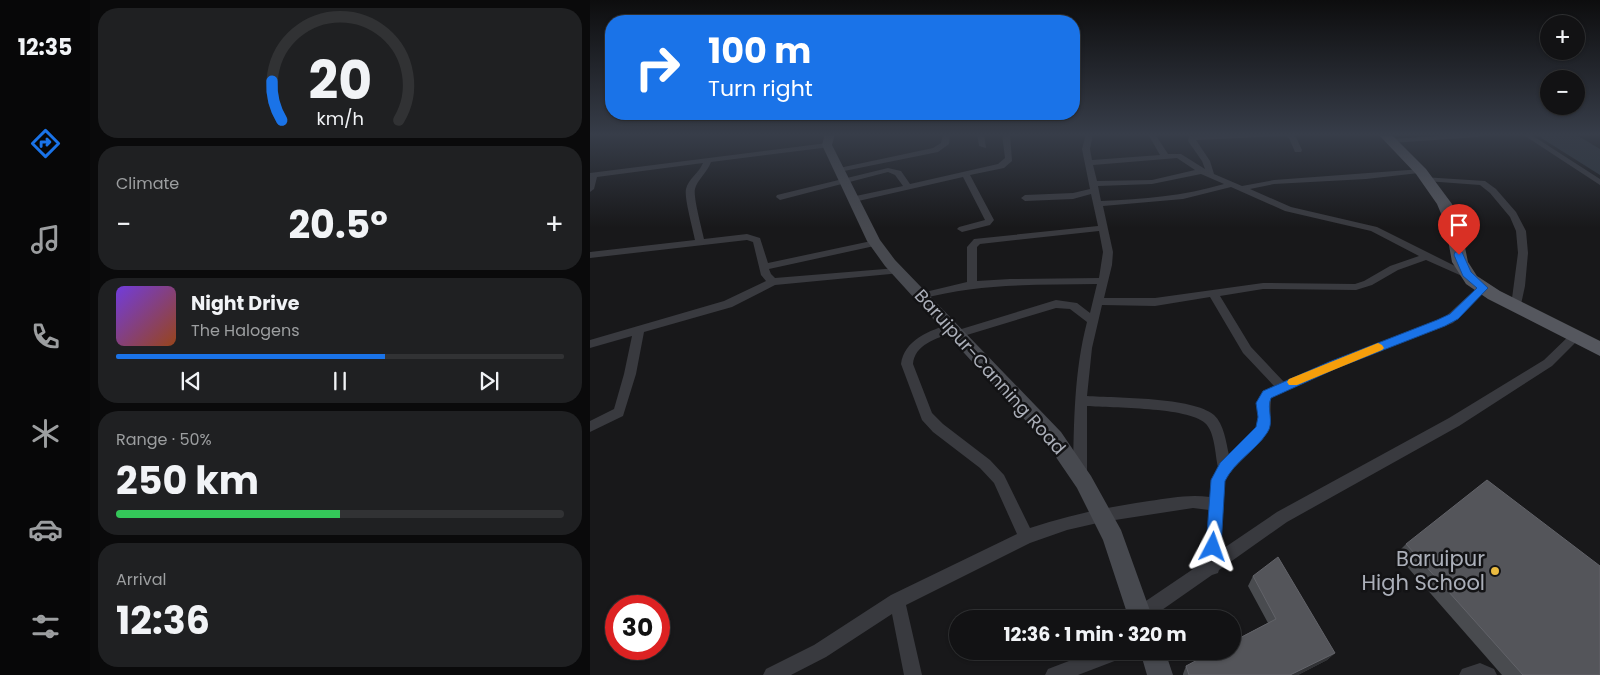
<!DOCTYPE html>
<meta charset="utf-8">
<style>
:root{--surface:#121214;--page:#1f2022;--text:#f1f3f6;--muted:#9c9ea0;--line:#313234;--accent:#1a73e8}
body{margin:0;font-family:Poppins,sans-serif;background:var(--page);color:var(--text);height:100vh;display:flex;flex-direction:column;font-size:19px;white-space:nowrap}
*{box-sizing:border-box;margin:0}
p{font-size:16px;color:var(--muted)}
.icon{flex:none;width:28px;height:28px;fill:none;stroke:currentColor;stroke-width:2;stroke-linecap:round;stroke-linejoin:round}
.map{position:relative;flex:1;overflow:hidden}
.sheet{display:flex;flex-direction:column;gap:8px;padding:8px;background:#0a0a0b;width:500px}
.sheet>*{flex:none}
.top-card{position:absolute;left:15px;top:15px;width:475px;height:105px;border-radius:20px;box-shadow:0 1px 4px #0004,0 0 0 1px var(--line);background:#1a73e8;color:#fff;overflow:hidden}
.fabs{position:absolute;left:950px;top:15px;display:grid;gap:10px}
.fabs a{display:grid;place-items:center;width:45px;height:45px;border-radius:50%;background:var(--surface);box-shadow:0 1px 4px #0004,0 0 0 1px var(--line);font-size:25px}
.speed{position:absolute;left:15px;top:595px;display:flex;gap:10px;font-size:25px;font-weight:700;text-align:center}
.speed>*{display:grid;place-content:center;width:65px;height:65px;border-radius:50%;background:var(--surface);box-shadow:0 1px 4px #0004,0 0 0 1px var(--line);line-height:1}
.speed .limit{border:8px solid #d22;background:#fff;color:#111}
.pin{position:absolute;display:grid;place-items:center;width:42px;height:42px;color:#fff;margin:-51px -21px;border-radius:50% 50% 50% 0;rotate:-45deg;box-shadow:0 0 5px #0007}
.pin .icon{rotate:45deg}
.me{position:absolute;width:55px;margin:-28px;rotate:4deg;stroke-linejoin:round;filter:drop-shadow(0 0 4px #0008)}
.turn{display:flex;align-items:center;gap:18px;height:105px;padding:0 20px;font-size:22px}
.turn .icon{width:65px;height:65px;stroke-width:2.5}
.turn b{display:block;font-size:35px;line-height:42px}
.big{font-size:38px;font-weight:700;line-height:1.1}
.sheet .card{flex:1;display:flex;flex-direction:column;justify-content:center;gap:8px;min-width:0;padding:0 18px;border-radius:20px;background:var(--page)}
.sheet .dial{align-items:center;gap:0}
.dial svg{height:130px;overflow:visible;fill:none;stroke:var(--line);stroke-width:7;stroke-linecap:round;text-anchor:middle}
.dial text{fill:var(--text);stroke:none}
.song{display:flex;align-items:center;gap:15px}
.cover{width:60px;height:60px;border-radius:8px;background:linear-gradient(135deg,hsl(260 70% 55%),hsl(20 70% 35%))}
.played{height:5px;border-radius:2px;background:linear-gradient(90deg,var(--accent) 60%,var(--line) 60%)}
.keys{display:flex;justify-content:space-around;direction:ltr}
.heat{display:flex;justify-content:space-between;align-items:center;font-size:28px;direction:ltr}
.charge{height:8px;border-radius:4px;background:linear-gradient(90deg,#34c759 50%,var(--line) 0)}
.trip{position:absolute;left:359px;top:610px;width:292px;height:50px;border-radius:25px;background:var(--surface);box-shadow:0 1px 4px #0004,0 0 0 1px var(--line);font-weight:700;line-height:50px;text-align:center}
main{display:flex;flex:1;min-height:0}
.menu{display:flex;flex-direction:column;width:90px;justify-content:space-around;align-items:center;background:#070708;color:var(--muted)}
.menu .icon{width:35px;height:35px}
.menu .on{color:var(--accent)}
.menu b{font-size:22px;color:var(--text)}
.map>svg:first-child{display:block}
.water{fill:#2e363e}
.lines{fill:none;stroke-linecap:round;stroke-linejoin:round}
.street{fill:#393a3f;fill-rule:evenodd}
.secondary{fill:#47494f;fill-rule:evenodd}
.primary{fill:#55575e;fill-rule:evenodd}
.wall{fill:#494b4f}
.shaded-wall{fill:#313235}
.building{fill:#54555a;stroke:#626369}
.route{fill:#1a73e8;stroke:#114b97}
.slow{fill:#f59e0b}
.poi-dot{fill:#ebbb40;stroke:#131315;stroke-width:2}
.labels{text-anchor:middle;stroke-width:5;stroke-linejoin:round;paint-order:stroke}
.street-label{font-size:18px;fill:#abafb9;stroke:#131315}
.near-poi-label{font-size:21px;fill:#abafb9;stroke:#131315;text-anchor:end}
</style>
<main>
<nav class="menu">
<b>12:35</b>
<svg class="icon on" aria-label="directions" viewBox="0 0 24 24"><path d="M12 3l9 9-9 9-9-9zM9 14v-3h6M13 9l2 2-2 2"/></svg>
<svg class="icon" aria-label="music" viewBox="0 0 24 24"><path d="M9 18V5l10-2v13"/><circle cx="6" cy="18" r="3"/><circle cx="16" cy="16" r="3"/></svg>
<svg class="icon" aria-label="phone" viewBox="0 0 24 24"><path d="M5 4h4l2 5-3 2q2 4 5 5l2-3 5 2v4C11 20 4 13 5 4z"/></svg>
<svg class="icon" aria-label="climate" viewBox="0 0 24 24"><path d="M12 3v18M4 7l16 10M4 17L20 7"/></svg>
<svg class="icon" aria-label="car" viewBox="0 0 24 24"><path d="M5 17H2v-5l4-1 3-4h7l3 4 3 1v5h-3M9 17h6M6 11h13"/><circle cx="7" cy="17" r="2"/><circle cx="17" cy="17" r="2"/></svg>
<svg class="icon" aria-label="filters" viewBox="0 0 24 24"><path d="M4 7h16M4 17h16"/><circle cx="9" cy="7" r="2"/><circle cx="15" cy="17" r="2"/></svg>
</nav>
<section class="sheet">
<div class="card dial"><svg viewBox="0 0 100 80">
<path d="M14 69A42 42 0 1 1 86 69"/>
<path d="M14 69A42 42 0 0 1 8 45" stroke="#1a73e8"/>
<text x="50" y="56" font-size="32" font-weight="700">20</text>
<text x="50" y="72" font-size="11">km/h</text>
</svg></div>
<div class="card"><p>Climate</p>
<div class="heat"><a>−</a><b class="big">20.5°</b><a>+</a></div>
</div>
<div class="card">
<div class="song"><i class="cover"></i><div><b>Night Drive</b><p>The Halogens</p></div></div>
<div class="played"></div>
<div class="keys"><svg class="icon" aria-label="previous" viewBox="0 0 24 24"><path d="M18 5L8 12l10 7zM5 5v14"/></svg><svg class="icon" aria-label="pause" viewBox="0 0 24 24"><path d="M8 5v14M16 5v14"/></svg><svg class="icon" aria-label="next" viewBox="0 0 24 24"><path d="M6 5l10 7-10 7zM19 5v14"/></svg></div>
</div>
<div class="card"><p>Range · 50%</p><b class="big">250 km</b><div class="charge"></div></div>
<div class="card"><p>Arrival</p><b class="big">12:36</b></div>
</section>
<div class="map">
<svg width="1010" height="675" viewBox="0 0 1010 675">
<rect width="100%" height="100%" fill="#18181a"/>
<!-- water -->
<path class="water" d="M945 134H985L1010 149V175Z"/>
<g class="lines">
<!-- street -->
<path class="street" d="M353 134H360L359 144 348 152 249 172 245 170 249 168 343 148 351 143Z
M387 134H394L396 148 389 146Z
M412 134H420L422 161 414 168 380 175 404 220 400 225 372 232 367 229 369 227 395 220 373 177 264 202 261 201V197L313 186 305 175 298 172 190 200 186 197 187 195 298 168 311 171 320 184 408 164 415 158Z
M496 134H503L500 149 502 160 570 155 558 134H565L578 154H591L615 169 612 161 598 141 599 136 701 134 706 137 712 150 711 152H705L699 138 695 136 606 140 620 161 624 174 652 186 684 180 832 169 833 171 829 173 776 179 684 184 660 189 701 207 787 227 881 274 880 276H872L836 260 808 270 782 285 766 290 673 289 630 296 661 347 694 382 739 362 855 317 889 286 893 285 898 288 863 323 747 368 681 398 680 425 673 439 643 469 635 480 631 550 687 512 859 418 954 360 982 333 986 332 992 336 962 366 869 426 697 522 629 570 628 573 622 575 559 619H543L542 615 544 609 615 561 619 510 603 508 512 522 477 530 440 543 316 605 332 675H314L302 614 236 657 201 675H173L176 669 224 645 301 595 427 534 404 483 390 468 343 432 332 420 311 364C314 340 340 330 361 324L365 325 367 328 365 331 466 300 487 303 500 313 507 284C447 285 389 283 331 299L326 296 327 294 377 282V247L384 239 508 226 501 194 483 199 435 201 431 198 435 195 483 193 500 189 492 149ZM587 158 605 170 562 180 507 181 503 165ZM611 174 634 184C594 196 553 199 511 201L508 186 562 184ZM641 187 695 211 781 231 829 256 800 266 774 281 765 284 673 283 565 298H514L522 265 523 252 513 206 593 199ZM509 231 513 252 509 278 420 279 387 281V247L390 244ZM620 297 653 353 684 386C657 399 674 406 667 426 662 438 648 447 639 455 636 442 634 424 624 415 603 397 526 398 497 396L502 348 512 305 565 306ZM466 308 480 309 497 322C484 372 484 422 483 473L485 477 490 479 495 477 497 473V406C522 408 598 407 615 423 625 432 625 454 628 467L621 480 620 497C599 494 580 498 559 501 518 507 479 515 440 528L414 475 400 460 353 424 342 413 323 364C325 344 346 339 363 332L361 334 363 337 367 338Z
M876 134 892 135 888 137 801 143 797 141 801 139Z
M932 134H940L1010 179V185Z
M237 143 241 145 240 147 121 162C117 173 107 180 105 189 103 197 112 229 114 239L157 234 170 238 178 263 286 240 291 243 289 245 179 269 181 274 185 278 307 268 312 271 311 273 185 285 142 307 54 332 46 374 33 416 0 432V421L24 409 34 374 42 336 0 348V340L134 301 176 281 171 275 163 242 157 240 0 258V252L105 240C103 229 94 198 96 189 98 179 109 173 113 163L7 177 4 189 0 192V173Z
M833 177 895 181 906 189 926 212 936 231 938 253 935 286 930 309H922L921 306 928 253 926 231 920 217 900 193 890 185 836 181H833Z
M505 651H538L535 657 488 675H455L458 669Z
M890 663 904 669 907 675H869L872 669Z"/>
<!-- secondary -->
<path class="secondary" d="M235 134H245L242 145 290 240 305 260 471 432 501 476 531 530 563 619H539L513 540 487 488 457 444 295 266 277 241 232 145Z
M550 651H575L583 675H557Z"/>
<!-- primary -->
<path class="primary" d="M788 134H801L836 169 862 204 870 223 878 262 887 276 910 291 1010 341V356L898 299 876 284 862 262 855 223 847 204 826 174Z"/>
</g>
<!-- wall -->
<path class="wall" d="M816 544 1010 675H912L806 554Z
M663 576 745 653 737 660 708 675H593V674L596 666 678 623 658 586Z"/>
<!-- shaded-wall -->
<path class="shaded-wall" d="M745 653 737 660 708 675H700Z"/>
<!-- building -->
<path class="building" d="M897 480 1010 566V675H933L816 544Z
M688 557 745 653 700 675H599L596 666 624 651H642V642L686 619 663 576Z"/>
<!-- sky -->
<linearGradient id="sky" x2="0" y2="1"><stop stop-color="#0d0d0e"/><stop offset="0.59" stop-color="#373d49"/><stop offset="1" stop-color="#373d49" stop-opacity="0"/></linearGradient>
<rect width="1010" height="228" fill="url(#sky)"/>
<!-- route -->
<path class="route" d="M865 252H872L881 272 898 288 868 319 855 326 747 368 681 398C676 409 685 422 677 433 665 451 645 461 635 481L631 547 629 552 623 555 618 552 616 547 621 480 630 463 666 427 668 417 666 403 673 391 739 362 847 320 860 314 887 288 873 276 864 255Z"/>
<!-- slow -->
<path class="slow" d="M788 343 792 345 794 348 792 350 707 385H699L697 382 699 379Z"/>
<!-- markers -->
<circle class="poi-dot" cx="905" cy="571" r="5"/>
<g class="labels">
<!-- street labels -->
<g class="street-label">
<text transform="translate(400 372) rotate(48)" y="6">Baruipur-Canning Road</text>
</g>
<!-- near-poi labels -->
<g class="near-poi-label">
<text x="895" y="566">Baruipur<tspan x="895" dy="24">High School</tspan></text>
</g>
</g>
</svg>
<div class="fabs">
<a>+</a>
<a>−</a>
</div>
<div class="speed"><div class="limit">30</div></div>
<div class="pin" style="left:869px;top:255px;background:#d93025"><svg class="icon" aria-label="arrive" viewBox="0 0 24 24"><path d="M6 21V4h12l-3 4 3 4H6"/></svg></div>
<svg class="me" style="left:623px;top:547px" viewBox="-20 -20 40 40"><path d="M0-17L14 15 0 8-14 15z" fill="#1a73e8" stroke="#fff" stroke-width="4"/></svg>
<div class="trip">12:36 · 1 min · 320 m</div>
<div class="top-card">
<div class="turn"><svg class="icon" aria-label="right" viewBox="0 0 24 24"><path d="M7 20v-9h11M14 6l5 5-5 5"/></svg><div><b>100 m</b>Turn right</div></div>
</div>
</div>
</main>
